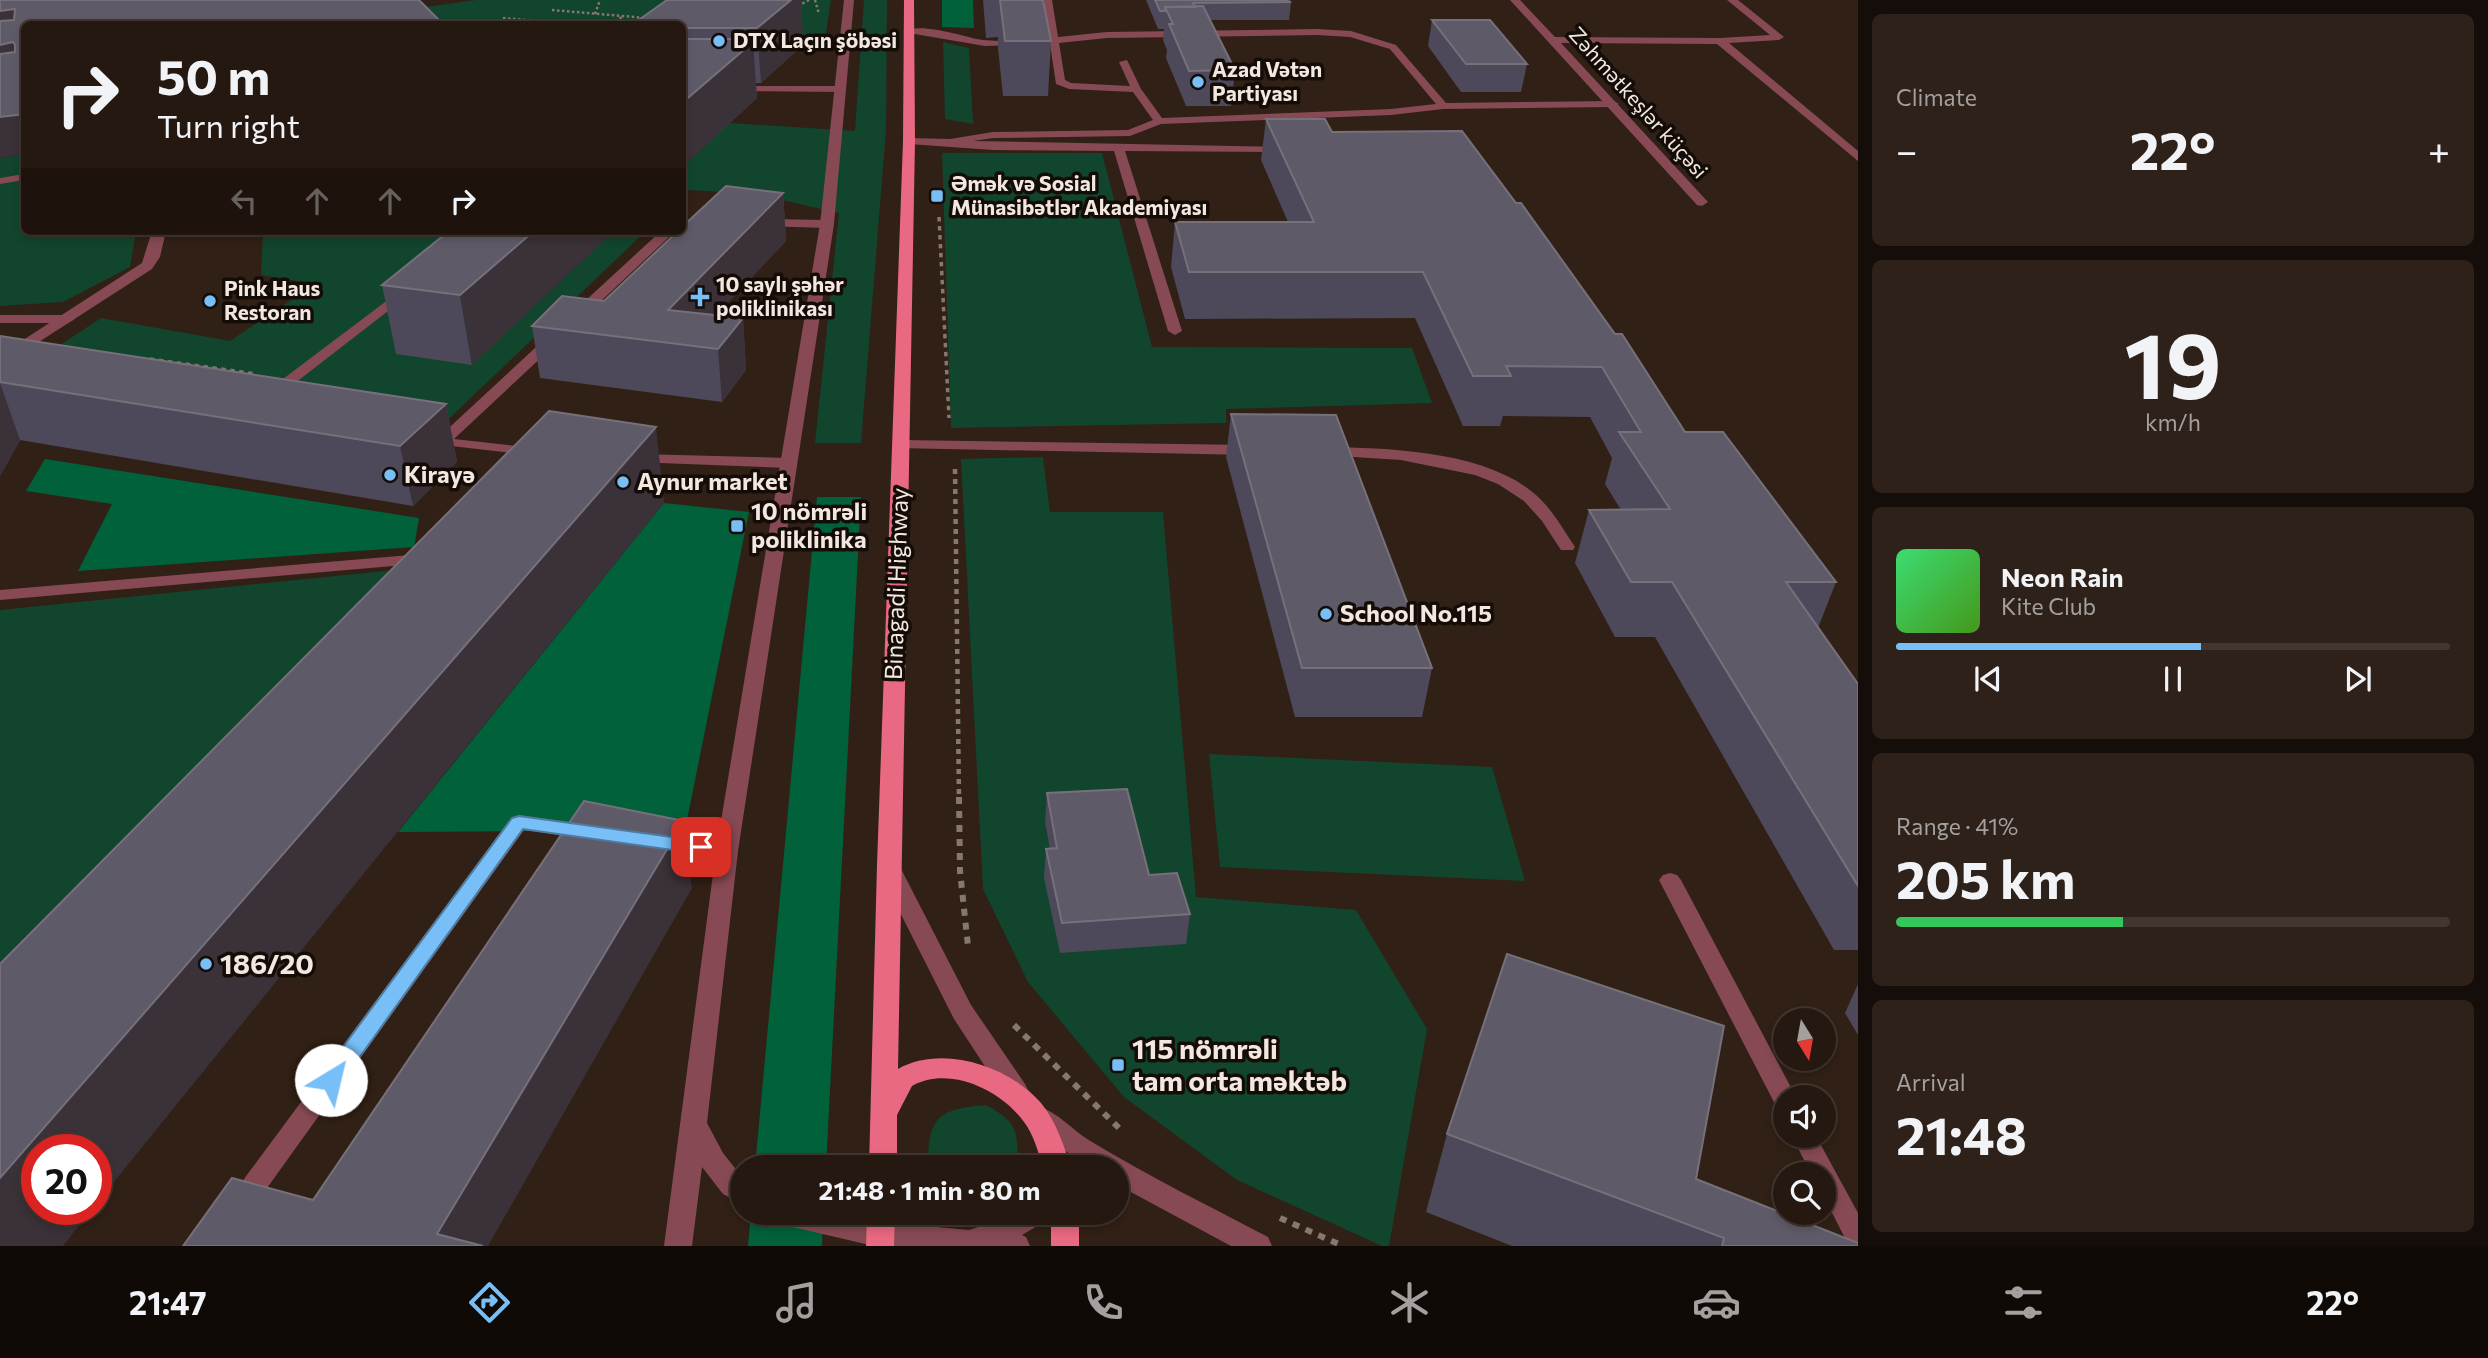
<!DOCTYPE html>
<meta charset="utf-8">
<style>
:root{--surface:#251810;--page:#2d2119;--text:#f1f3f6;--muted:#a3a09f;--line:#423730;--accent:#78bff8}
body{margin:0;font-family:Commissioner,sans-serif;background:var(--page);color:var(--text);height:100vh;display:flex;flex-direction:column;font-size:26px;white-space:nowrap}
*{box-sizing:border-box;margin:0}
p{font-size:23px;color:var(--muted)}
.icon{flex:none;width:38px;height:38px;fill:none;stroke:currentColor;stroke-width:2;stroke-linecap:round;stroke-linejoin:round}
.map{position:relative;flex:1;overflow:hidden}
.sheet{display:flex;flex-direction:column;gap:14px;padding:14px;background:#140d09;width:630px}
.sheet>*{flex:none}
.guide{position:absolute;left:21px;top:21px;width:665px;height:214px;border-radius:10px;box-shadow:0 4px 10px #0003,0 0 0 2px var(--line);background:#251810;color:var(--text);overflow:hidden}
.needle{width:46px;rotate:169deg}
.fabs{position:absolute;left:1773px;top:1008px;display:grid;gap:14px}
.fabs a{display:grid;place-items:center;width:63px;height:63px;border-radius:50%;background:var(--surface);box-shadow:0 4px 10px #0003,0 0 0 2px var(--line);font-size:35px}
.speed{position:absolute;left:21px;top:1134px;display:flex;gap:14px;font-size:35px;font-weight:700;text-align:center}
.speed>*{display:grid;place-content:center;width:91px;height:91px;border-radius:50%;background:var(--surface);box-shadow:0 4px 10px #0003,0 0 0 2px var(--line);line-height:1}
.speed .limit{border:10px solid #d22;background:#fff;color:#111}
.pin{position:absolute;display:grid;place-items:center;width:60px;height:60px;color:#fff;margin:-30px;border-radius:14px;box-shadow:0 4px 10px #0006}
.me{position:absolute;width:77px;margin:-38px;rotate:36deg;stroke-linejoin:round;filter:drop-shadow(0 0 5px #0008)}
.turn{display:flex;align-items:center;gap:24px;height:147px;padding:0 21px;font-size:32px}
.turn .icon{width:91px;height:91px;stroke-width:2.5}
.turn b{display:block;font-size:49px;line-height:60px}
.lanes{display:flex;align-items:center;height:66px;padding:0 21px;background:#0003;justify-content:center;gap:35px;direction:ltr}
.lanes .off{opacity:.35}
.big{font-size:52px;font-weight:700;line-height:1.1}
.sheet .tile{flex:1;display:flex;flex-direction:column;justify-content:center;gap:10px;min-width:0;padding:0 24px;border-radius:10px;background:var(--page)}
.sheet .dial{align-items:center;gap:0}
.dial b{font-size:91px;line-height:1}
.song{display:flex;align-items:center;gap:21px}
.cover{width:84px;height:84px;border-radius:10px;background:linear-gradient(135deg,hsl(140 70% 55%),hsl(100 70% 35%))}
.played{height:7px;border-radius:4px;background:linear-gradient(90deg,var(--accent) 55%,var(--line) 55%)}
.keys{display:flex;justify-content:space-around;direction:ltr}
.heat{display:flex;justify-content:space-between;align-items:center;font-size:38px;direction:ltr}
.charge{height:10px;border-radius:5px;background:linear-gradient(90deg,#34c759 41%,var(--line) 0)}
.trip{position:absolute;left:730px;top:1155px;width:399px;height:70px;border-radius:35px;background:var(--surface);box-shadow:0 4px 10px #0003,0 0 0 2px var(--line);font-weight:700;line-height:70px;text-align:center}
.dock{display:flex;height:112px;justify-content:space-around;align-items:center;background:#0f0a06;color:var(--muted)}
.dock .icon{width:49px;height:49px}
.dock .current{color:var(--accent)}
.dock b{font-size:32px;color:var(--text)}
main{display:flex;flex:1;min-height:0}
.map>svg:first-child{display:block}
.green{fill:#12452d}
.forest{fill:#00613b}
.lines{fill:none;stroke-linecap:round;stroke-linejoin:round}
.path-far3{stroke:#87786f;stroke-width:2.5;stroke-dasharray:2.5 2.5;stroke-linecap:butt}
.path-far2{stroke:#87786f;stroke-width:3.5;stroke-dasharray:4.5 4.5;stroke-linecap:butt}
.path-far1{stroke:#87786f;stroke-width:4.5;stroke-dasharray:5 5;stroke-linecap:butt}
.path{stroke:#87786f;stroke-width:6;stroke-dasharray:7 7;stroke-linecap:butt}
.service{fill:#874a54;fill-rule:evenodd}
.minor{fill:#874a54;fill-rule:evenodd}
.tertiary{fill:#874a54;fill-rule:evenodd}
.primary{fill:#e86981;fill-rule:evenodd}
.wall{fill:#4d495a}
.shaded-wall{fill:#3b3138}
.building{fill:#5f5a68;stroke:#76707b;stroke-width:2}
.route{fill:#78bff8;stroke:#4e7ca1;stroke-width:2}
.poi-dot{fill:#78bff8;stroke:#130c07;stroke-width:2.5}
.labels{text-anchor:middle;stroke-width:7;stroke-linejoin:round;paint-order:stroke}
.far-poi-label{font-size:21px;font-weight:bold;fill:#f3e7e0;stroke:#130c07;text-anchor:start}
.far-street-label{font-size:21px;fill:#f3e7e0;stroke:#130c07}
.poi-label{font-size:24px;font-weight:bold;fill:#f3e7e0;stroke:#130c07;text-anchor:start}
.street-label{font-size:24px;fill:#f3e7e0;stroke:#130c07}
.near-poi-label{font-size:28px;font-weight:bold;fill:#f3e7e0;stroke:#130c07;text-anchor:start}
</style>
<main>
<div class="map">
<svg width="1858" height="1246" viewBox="0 0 1858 1246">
<rect width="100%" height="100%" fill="#312015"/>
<!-- green -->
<path class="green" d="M476 0H831L825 39 682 24H415L404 10Z
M864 0H887L886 130 861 443H815L839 213 755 194 689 190 683 196V167L729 123 855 131Z
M943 42 969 48 973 124 945 119Z
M942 153H1102L1152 347 1412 348 1432 403 1226 409V423L951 428Z
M24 154V231H136L130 267 63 302 0 306V158Z
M263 231H646L436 431 22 370 101 318 230 341 315 284 261 275Z
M1043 457 1050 512H1163L1196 897 1356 910 1427 1029 1389 1246H1382L1237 1180 1124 1097 1028 982 983 889 961 459Z
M405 569 0 996V610Z
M1209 754 1492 767 1525 881 1220 867Z
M986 1105C1019 1123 1017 1131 1018 1167H928C928 1118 937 1109 986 1105Z"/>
<!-- forest -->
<path class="forest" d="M942 0H973L974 28 942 27Z
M45 459 419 518 414 547 78 571 112 504 26 491Z
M817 497H861L826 1167H755Z
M664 503 749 512 685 830 398 832Z
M751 1213H823L822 1246H748Z"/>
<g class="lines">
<!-- path-far3 -->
<path class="path-far3" d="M815 0 819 14
M798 6 809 0
M552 10 646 18
M595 14 600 0
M503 18 574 24
M611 24 622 17"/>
<!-- path-far2 -->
<path class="path-far2" d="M939 217 949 418
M150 359 256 374"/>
<!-- path-far1 -->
<path class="path-far1" d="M955 469 959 799"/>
<!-- path -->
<path class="path" d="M959 797 960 871 968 946
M1014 1025 1123 1132
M1280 1218 1343 1246"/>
<!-- service -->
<path class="service" d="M1044 0H1052L1058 37 1107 32 1317 29 1351 31 1396 45 1446 103 1614 101 1619 104 1614 107 1443 109 1391 115 1161 124 1130 136 993 138 973 141 1287 147V151L1283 152 1125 151 1182 331 1175 335 1168 331 1114 151 993 150 909 144 904 141 909 138 950 139 993 132 1128 130 1153 120 1133 92 1069 89 1056 84 1050 44 985 46 903 32C920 21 963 37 983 40 1004 42 1028 41 1049 38ZM1317 35 1350 37 1390 49 1436 104 1391 109 1162 118 1141 89 1127 60 1119 62 1130 86 1071 83 1065 80 1059 43 1107 38Z
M735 86H840L845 89 840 92 731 91V87Z
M24 174V180L0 184V178Z
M764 219 827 220 833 224 827 228 760 226 758 223Z
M661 231H680L669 237 582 319H572V313Z
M405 287 410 288V294L277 397H267V391Z
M0 315H68L75 319 68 323H0Z
M554 334 561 338 559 341 454 439 534 448 542 453 539 456 425 443 423 440 425 437H439L549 335Z
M902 440 1250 445 1258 450 1250 455 897 448 894 445 897 442Z
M1327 447C1389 448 1487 451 1536 495 1552 509 1563 529 1575 547L1573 550H1561L1542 521 1524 501 1498 484 1475 475 1401 460 1322 455 1319 452Z
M639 454 789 458 797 463 789 468 634 462 631 459Z
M422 554 428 555 430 559 428 563 0 600V590Z
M519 815 589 825 596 827 599 832 596 837 589 839 524 830 262 1195 253 1198 244 1195 240 1187 244 1179 512 817Z
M665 835 727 844 734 846 737 851 734 856 727 858 658 847 655 842 658 837Z
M1670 873 1677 875 1681 880 1796 1097H1785V1109L1776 1106 1659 880 1663 875Z
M1792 1136H1816L1858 1213V1246H1849L1824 1197V1174H1811Z"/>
<!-- minor -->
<path class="minor" d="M1510 0H1520L1555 37 1720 38 1770 35 1727 0H1738L1784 37 1779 40 1729 43 1858 151V161L1717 44 1561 43 1708 202 1702 206 1697 205Z
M152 231H166L160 257 152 269 0 367V355L142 263Z"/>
<!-- tertiary -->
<path class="tertiary" d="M844 0H854L834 224 738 851 707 1123 723 1153 742 1177V1204L723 1194 702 1167 692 1246H664L716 851 820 224Z
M890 861 898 863 971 1005 1025 1084 1029 1092 1025 1100 1016 1103 1007 1100 954 1019 878 869 882 863Z
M1038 1106C1059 1113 1073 1131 1092 1142 1148 1176 1209 1206 1268 1237L1272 1246H1231L1116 1184V1167H1088L1029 1125 1025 1117 1029 1109Z
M770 1213H838L881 1222 969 1230 997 1221 1010 1213H1048L1044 1222 1022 1235 1026 1237 1030 1246H874L784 1225 774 1222Z"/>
<!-- primary -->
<path class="primary" d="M904 0H914L915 141 898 1069C942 1044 1009 1066 1041 1103 1056 1121 1064 1146 1071 1167H1043C1038 1152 1034 1135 1024 1122 1001 1090 949 1065 912 1086L897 1115V1167H869L877 865 903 141Z
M867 1213H895L894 1246H866Z
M1051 1213H1079V1246H1051Z"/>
</g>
<!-- wall -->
<path class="wall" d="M801 0 803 45 761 83H756L757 98 682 167V24Z
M983 0H1043L1051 41 1048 96H1003L998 48V37L986 38Z
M1146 0H1285L1291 2 1289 20H1210L1235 70 1231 106H1186L1166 58 1167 50 1163 40 1164 29H1158Z
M1432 20 1527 64 1521 92H1461L1428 46Z
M1266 119 1332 132 1685 432 1836 582 1818 628 1858 684V950H1834L1655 637H1615L1575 563 1589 510H1621L1605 484 1612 458 1590 417 1503 416 1500 426H1463L1415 318 1185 319 1171 267 1175 222H1288L1261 160Z
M783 193 786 241 716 315 743 318 746 370 722 402 540 378 532 326 604 301Z
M449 231 472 365 396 354 382 285Z
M0 336 446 404 457 462 413 506 20 440 0 476Z
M1231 414 1432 668 1422 717H1295L1226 457Z
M1047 793 1190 914 1186 944 1060 953 1044 878 1046 849H1050L1045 822Z
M1858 984V1035L1845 1013Z
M1447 1134 1696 1179 1858 1246H1512L1426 1212Z"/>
<!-- shaded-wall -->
<path class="shaded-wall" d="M0 0H16L13 42 24 78 0 83Z
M791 0H801L803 45 761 83 757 28Z
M745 39V49L753 42 757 98 682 167V103Z
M24 114V154L0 158V117Z
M783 193 786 241 689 345 668 310Z
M534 231H614L472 365 460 295Z
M743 318 746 370 722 402 718 349Z
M0 383 20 440 0 476Z
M446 404 457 462 413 506 400 446Z
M656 427 664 503 96 1204V1150H37V1209H92L63 1246H0V1178Z
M684 821 692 888 488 1246H440L437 1234Z"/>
<!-- building -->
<path class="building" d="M0 0H419L443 24H24V114L0 117V54L15 52V45L13 42 0 45V21L14 20 15 9 0 11Z
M667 0H791L757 28H682V24H633Z
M1000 0H1043L1051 41H1005Z
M1155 0H1285L1291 2 1193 3 1195 7H1165V11H1160Z
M1203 6 1235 70 1189 71 1169 24H1173L1165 7Z
M1432 20H1490L1527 64H1466Z
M682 39H745L743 41 753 42 682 103Z
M1266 119H1325L1332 132 1462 131 1516 203H1521L1615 334H1622L1685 432H1723L1836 582H1786L1858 684V886L1672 582H1631L1589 510 1670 509 1619 432H1641L1602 367 1506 366 1511 376H1473L1423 272H1189L1175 222H1314Z
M726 186 783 193 668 310 743 318 718 349 532 326 562 296 604 301 678 231H682V227Z
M449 231H534L460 295 382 285Z
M0 336 446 404 400 446 0 382Z
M549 411 656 427 0 1178V964Z
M1231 414 1336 415 1432 668H1302Z
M1127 789 1149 875 1177 873 1190 914 1062 923 1046 849 1057 848 1047 793Z
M584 801 684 821 437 1234 483 1246H183L232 1178 313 1200Z
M1507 954 1724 1026 1696 1179 1858 1243V1246H1722L1724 1238 1447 1134Z"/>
<!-- route -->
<path class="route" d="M519 816 701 841 708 843 711 847 708 852 701 854 523 829 339 1086 331 1089 323 1086 320 1080 323 1074 512 818Z"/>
<!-- markers -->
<g class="poi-dot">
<circle cx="719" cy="41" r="7"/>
<circle cx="1198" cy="82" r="7"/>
<rect x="930" y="189" width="14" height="14" rx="3.5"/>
<path d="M696.5 286.5h7v7h7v7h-7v7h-7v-7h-7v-7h7z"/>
<circle cx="210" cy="301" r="7"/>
<circle cx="390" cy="475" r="7"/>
<circle cx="623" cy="482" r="7"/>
<rect x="730" y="519" width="14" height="14" rx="3.5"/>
<circle cx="1326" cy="614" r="7"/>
<circle cx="206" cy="964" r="7"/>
<rect x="1111" y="1058" width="14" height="14" rx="3.5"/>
</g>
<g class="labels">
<!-- far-poi labels -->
<g class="far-poi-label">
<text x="733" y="48">DTX Laçın şöbəsi</text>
<text x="1212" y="77">Azad Vətən<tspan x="1212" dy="24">Partiyası</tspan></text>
<text x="951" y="191">Əmək və Sosial<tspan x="951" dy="24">Münasibətlər Akademiyası</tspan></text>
<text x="716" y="292">10 saylı şəhər<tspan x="716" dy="24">poliklinikası</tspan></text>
<text x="224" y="296">Pink Haus<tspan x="224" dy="24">Restoran</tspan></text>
</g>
<!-- far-street labels -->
<g class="far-street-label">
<text transform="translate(1638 103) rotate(48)" y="7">Zəhmətkeşlər küçəsi</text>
</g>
<!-- poi labels -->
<g class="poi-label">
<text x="404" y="483">Kirayə</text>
<text x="637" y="490">Aynur market</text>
<text x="751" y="520">10 nömrəli<tspan x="751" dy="28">poliklinika</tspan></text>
<text x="1340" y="622">School No.115</text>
</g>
<!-- street labels -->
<g class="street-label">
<text transform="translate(897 584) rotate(-88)" y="8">Binagadi Highway</text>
</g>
<!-- near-poi labels -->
<g class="near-poi-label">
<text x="220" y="974">186/20</text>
<text x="1132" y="1059">115 nömrəli<tspan x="1132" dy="32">tam orta məktəb</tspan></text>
</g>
</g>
</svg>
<div class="fabs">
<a><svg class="needle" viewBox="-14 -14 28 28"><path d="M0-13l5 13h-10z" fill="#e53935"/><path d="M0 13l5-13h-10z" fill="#a3a09f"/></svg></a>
<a><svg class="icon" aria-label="sound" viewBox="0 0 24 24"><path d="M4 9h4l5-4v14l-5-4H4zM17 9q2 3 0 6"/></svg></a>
<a><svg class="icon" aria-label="search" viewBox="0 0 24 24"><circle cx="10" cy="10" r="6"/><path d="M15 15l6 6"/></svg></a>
</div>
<div class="speed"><div class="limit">20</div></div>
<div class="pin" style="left:701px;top:847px;background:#d93025"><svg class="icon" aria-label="arrive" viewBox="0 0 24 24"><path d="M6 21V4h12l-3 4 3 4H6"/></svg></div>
<svg class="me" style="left:331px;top:1080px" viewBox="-20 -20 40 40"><circle r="19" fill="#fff"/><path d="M0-13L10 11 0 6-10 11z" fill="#78bff8"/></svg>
<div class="trip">21:48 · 1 min · 80 m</div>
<div class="guide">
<div class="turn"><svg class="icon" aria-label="right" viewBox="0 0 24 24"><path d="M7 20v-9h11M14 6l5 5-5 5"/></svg><div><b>50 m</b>Turn right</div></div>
<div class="lanes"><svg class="icon off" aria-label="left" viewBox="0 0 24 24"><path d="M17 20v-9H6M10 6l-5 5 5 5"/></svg><svg class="icon off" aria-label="ahead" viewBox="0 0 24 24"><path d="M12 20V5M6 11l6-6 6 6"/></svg><svg class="icon off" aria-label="ahead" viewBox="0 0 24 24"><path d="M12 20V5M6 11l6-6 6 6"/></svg><svg class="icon" aria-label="right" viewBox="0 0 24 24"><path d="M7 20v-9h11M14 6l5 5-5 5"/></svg></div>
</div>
</div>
<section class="sheet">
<div class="tile"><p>Climate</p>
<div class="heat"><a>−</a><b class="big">22°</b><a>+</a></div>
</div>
<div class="tile dial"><b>19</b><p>km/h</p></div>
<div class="tile">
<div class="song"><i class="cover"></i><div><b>Neon Rain</b><p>Kite Club</p></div></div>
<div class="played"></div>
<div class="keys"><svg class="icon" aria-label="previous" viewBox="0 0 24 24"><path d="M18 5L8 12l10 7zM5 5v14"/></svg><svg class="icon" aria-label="pause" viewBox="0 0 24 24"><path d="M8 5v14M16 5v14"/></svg><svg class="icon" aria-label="next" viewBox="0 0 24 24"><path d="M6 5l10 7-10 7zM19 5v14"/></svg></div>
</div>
<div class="tile"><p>Range · 41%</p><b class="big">205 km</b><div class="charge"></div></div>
<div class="tile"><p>Arrival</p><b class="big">21:48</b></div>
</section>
</main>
<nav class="dock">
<b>21:47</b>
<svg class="icon current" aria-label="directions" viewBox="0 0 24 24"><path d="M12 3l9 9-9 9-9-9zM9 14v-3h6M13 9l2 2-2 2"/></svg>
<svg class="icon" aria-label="music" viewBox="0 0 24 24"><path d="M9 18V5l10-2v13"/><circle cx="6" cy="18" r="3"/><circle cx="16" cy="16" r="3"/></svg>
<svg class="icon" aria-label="phone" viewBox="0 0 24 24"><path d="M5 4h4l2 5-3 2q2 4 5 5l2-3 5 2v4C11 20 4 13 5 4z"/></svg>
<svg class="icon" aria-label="climate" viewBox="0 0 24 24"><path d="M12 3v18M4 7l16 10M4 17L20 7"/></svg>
<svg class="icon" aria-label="car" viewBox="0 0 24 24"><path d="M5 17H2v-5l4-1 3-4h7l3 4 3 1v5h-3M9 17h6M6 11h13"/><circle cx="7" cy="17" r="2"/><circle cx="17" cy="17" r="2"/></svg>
<svg class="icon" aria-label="filters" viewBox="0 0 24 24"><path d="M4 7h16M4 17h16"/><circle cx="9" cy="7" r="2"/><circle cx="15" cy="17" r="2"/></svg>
<b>22°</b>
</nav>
